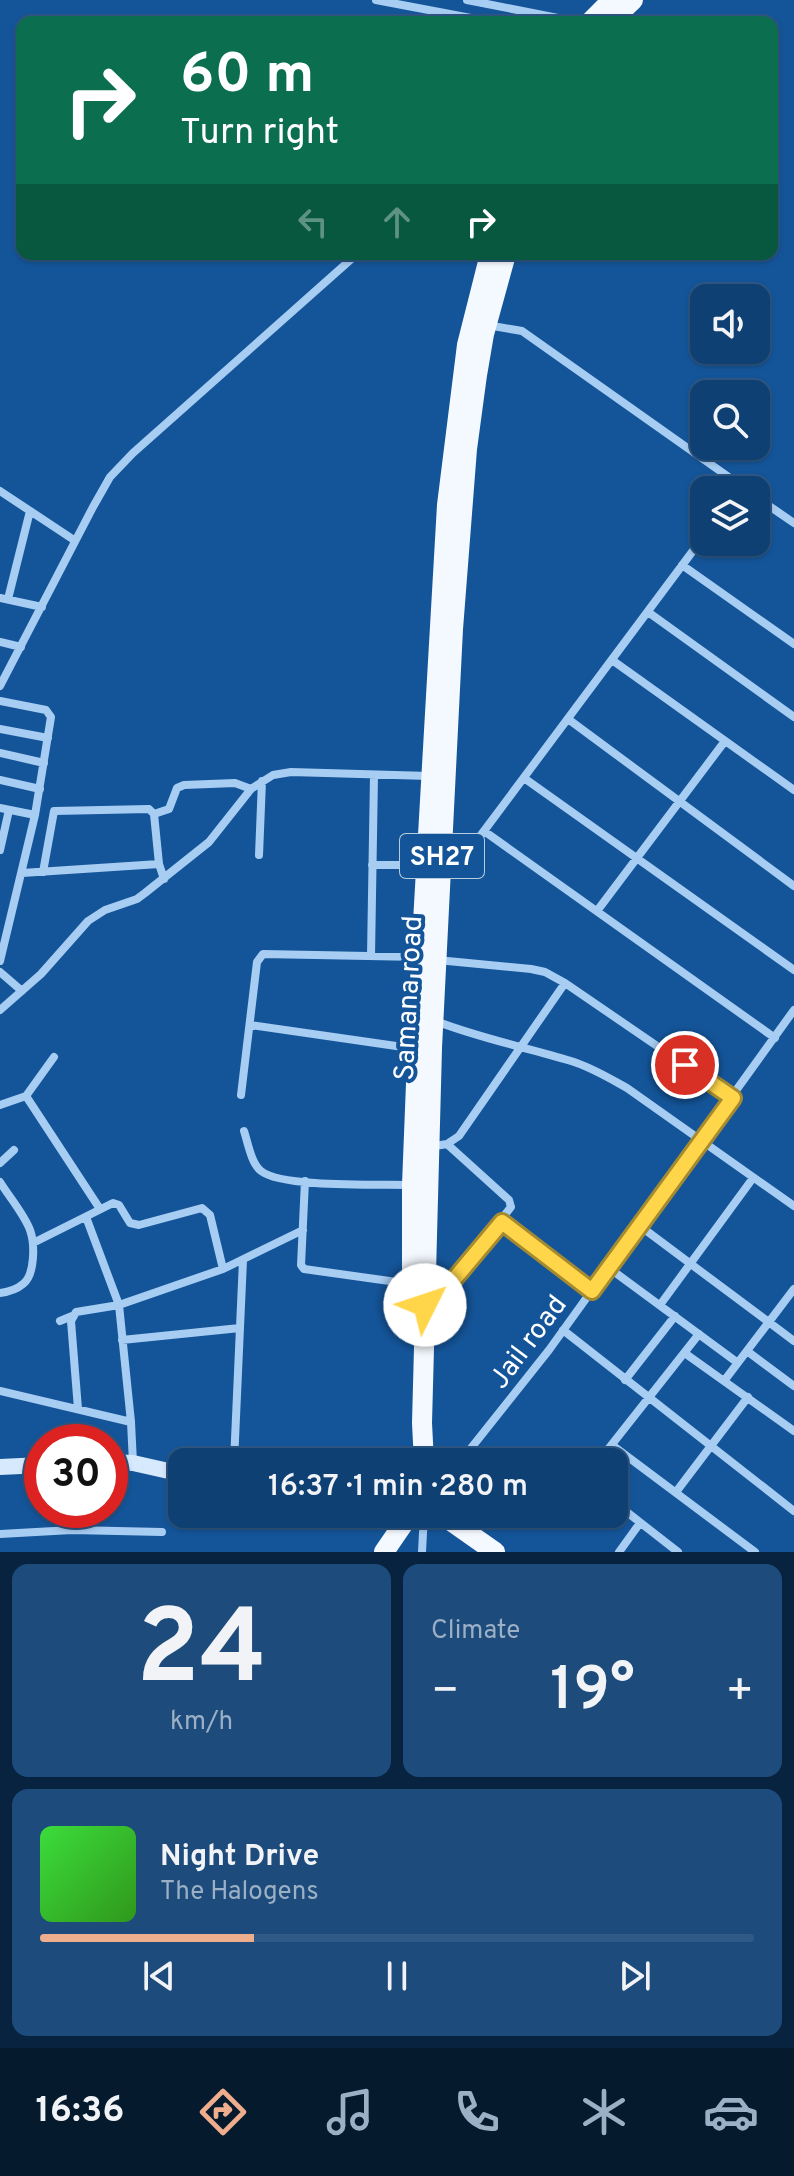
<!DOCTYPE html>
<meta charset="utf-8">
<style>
:root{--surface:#0f4074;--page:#1d4b7c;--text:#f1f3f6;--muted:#9bafc5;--line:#2f5986;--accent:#eead8d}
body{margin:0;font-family:Overpass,sans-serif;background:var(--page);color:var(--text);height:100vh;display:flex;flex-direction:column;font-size:30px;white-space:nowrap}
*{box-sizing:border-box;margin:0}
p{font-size:26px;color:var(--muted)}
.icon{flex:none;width:44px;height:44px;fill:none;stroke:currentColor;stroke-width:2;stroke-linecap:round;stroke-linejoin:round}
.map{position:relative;height:1552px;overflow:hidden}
.details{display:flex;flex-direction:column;gap:12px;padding:12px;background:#082340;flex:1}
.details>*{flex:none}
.banner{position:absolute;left:16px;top:16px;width:762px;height:244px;border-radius:16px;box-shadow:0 2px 6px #0004,0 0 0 2px var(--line);background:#0b6e4f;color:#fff;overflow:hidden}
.controls{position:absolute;left:690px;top:284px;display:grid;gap:16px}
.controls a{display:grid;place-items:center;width:80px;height:80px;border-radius:16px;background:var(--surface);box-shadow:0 2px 6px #0004,0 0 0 2px var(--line);font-size:40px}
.speed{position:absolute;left:24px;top:1424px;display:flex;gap:16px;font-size:40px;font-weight:700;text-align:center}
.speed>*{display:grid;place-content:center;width:104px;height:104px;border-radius:50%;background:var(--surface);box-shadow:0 2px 6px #0004,0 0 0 2px var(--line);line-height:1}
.speed .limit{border:12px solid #d22;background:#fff;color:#111}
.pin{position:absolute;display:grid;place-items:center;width:68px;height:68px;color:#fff;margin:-34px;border:4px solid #fff;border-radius:50%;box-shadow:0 2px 8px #0007}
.me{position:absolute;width:88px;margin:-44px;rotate:49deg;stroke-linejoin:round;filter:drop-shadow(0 0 6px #0008)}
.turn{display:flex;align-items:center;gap:28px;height:168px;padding:0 32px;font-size:36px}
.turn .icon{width:104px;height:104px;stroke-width:2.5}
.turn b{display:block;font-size:56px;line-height:68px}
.lanes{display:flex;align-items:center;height:76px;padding:0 32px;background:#0003;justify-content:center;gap:40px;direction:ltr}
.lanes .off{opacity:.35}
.big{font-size:60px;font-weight:600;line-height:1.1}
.details .widget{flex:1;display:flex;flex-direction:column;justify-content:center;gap:12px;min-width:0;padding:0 28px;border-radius:16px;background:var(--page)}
.details .dial{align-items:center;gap:0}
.dial b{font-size:104px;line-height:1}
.song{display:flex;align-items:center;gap:24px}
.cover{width:96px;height:96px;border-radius:12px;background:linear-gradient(135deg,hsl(120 70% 55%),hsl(110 70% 35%))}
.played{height:8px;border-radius:4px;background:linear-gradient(90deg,var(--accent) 30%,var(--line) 30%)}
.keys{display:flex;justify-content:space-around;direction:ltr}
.heat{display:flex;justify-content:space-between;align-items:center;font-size:44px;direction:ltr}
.details .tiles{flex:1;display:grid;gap:12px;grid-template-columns:1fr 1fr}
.widget:last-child{grid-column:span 2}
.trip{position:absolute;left:168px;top:1448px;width:460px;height:80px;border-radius:16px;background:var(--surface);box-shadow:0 2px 6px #0004,0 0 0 2px var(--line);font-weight:600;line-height:80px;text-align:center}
.dock{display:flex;height:128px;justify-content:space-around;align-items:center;background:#061a2e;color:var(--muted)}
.dock .icon{width:56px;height:56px}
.dock .current{color:var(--accent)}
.dock b{font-size:36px;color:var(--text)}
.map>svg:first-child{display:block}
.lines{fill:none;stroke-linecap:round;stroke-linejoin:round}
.street{stroke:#a8cdf3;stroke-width:8}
.secondary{stroke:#d7e9fd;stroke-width:16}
.primary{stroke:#f4f9ff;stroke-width:20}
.route-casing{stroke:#a68a30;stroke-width:20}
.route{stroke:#ffd54a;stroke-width:14}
.labels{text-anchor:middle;stroke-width:8;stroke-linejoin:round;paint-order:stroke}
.shield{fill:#14559a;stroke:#b8cce1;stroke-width:2}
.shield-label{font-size:26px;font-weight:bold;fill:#fff}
.street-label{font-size:28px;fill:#fff;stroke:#14559a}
</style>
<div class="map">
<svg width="794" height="1552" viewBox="0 0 794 1552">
<rect width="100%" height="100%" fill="#14559a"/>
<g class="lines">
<!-- street -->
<path class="street" d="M376 0 492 22
M467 0 578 22
M487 325 522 331 747 490
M0 491 74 540
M756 497 794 523
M682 565 794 644
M0 598 42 607
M8 599 30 511
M648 612 794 717
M0 642 21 647
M612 660 794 790
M0 686 93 507 110 477 133 453 357 254
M0 701 46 710 51 717 35 815 0 961
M568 719 794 886
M0 729 48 738
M0 753 44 763
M524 778 794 970
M0 780 40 789
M0 808 35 815
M154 814 169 809 177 788 184 785 235 783 251 789
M484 831 775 1038
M0 850 9 810
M259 855 262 781
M445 864 478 839 704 536
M372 865H425
M43 872 54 811 149 809 154 814 159 864 164 879
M22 873 159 864
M597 911 725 741
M371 956 374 775
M437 960 531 969 545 972 565 983 733 1098
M0 972 22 991
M0 1010 41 974 88 921 105 910 137 899 145 893 209 842 251 789 273 775 291 772 429 776
M433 1020C478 1038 525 1047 571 1061 591 1067 609 1078 627 1088L794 1206
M250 1025 417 1049
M241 1095 257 962 263 954 420 957
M26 1096 100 1209
M0 1105 26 1096 54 1057
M244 1131C248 1143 251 1163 261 1171 282 1188 381 1184 411 1185
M429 1147 447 1144 459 1136 565 983
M0 1163 14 1150
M305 1181 301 1265 304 1269 411 1284
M0 1182C10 1198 24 1214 30 1230 35 1244 35 1275 23 1284 16 1290 8 1292 0 1293
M86 1217 119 1305 131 1422 133 1463
M502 1222 592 1291
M640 1226 794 1341
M33 1243 113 1203 119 1205 130 1223 139 1225 202 1208 210 1215 223 1269
M609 1268 738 1363
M427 1303 456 1277 511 1207 509 1200 447 1144
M660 1305 753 1178
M60 1321 72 1316
M563 1330 794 1511
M122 1340 240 1328
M747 1351 794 1386
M686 1354 794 1431
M625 1380 675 1316
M724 1381 794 1289
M0 1391 131 1422
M78 1409 71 1321 76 1312 119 1305 223 1269 303 1230
M612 1445 755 1552
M234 1462 243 1260
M460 1462 549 1350 794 1010
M598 1462 699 1334
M676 1492 748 1397
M614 1502 678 1552
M0 1534 72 1530 162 1532
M422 1552 424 1514
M619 1552 640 1523"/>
<!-- secondary -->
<path class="secondary" d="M110 1462 133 1463 182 1474
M0 1467 42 1465
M359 1514 373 1517 391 1514"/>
<!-- primary -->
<path class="primary" d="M590 22 612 0
M610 22 633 0
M412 1298V1185L421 957 447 505 467 345 490 254
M424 1462 422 1423 432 1048 453 629 467 449 477 375 484 334 506 254
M441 1514 495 1552
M384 1552 410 1514"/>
</g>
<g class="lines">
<!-- route casing -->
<g class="route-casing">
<path id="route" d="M425 1305 456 1277 502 1222 592 1291 733 1098 685 1065"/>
</g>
<!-- route -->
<use href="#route" class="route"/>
</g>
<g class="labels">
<!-- shield labels -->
<rect class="shield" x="400" y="834" width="84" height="44" rx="6"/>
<g class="shield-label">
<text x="442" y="865">SH27</text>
</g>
<!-- street labels -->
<g class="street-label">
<text transform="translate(407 998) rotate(-87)" y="10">Samana road</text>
<text transform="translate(527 1341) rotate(-53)" y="10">Jail road</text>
</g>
</g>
</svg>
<div class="controls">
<a><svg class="icon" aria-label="sound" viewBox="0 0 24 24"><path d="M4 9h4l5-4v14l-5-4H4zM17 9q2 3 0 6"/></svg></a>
<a><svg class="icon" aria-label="search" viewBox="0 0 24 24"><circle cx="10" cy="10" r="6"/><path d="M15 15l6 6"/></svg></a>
<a><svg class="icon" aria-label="layers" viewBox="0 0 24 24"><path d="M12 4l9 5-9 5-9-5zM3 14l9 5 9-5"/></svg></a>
</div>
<div class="speed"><div class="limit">30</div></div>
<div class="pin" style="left:685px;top:1065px;background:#d93025"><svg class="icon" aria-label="arrive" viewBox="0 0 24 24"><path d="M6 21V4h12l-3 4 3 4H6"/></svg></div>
<svg class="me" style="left:425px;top:1305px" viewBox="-20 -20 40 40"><circle r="19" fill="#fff"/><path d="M0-13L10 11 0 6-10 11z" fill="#ffd54a"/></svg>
<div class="trip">16:37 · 1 min · 280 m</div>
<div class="banner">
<div class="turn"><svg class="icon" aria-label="right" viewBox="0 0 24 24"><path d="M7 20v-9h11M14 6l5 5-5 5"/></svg><div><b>60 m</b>Turn right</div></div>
<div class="lanes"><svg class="icon off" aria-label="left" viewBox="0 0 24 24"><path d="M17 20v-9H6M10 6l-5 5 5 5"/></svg><svg class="icon off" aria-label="ahead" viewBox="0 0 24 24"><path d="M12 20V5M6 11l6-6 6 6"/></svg><svg class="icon" aria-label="right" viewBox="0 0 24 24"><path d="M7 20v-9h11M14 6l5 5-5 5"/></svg></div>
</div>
</div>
<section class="details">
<div class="tiles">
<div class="widget dial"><b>24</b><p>km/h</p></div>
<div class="widget"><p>Climate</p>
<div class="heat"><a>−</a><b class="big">19°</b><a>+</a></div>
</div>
<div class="widget">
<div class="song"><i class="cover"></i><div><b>Night Drive</b><p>The Halogens</p></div></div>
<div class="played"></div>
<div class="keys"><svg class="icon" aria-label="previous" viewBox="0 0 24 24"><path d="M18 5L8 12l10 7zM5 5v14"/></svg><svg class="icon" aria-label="pause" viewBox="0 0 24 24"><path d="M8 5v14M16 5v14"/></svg><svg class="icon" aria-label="next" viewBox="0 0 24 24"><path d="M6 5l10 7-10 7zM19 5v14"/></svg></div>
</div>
</div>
</section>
<nav class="dock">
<b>16:36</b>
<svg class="icon current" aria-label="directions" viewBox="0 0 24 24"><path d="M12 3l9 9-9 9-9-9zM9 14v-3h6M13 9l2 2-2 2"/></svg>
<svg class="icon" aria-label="music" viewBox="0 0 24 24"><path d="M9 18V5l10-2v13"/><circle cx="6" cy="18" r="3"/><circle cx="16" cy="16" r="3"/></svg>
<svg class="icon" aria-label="phone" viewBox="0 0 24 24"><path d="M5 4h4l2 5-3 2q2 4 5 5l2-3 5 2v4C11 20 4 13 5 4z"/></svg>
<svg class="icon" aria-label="climate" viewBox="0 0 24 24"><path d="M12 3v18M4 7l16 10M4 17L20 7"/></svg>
<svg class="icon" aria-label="car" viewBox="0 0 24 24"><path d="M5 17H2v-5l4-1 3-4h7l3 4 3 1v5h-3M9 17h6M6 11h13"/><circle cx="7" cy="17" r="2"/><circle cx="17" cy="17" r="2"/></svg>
</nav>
